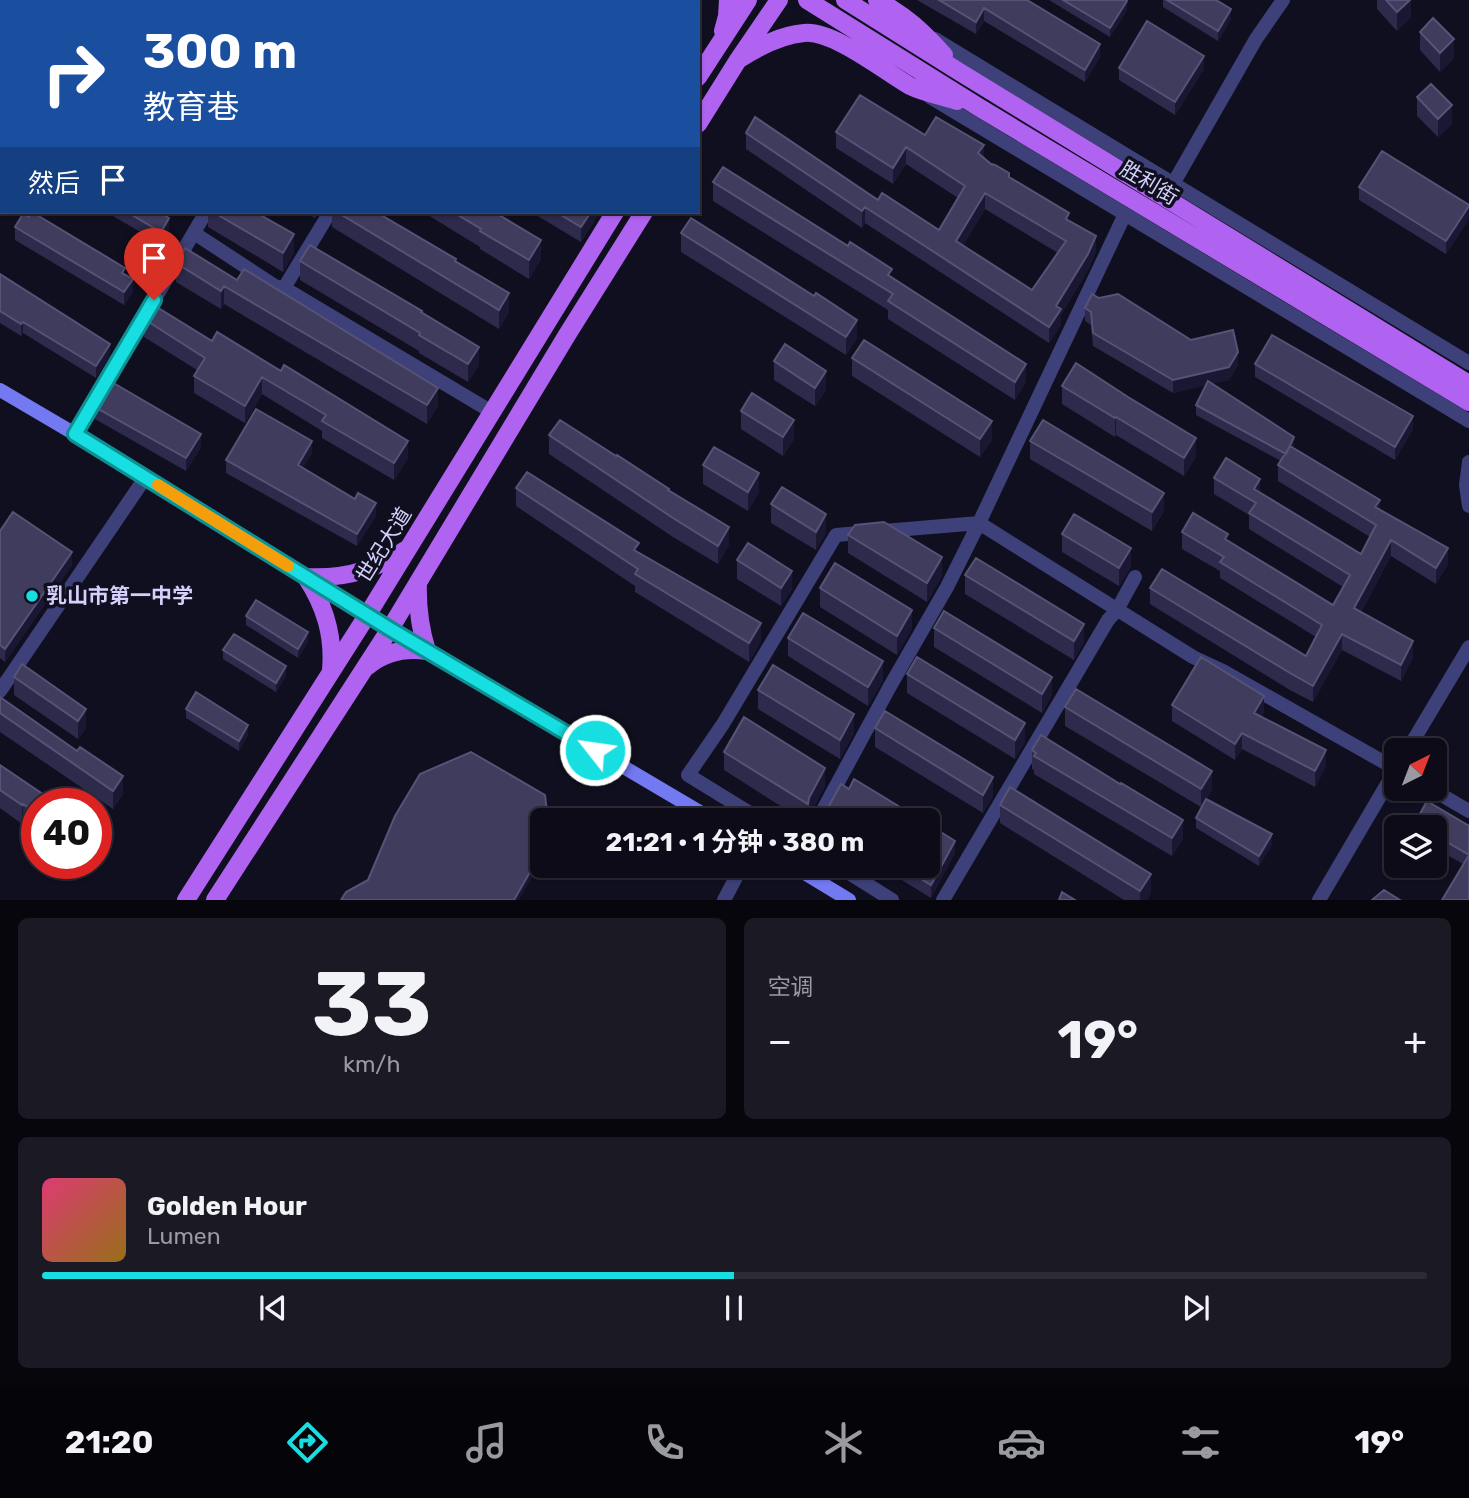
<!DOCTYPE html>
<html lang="zh">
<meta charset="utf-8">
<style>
:root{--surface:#0c0b17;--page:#1a1924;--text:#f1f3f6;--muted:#9a9ba1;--line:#2c2b36;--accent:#16dee1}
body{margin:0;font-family:Rubik,"Noto Sans SC",sans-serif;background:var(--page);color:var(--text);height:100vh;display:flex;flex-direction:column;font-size:26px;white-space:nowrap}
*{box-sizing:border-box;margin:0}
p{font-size:23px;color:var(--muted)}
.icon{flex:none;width:38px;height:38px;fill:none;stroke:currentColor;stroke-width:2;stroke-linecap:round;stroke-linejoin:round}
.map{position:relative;height:900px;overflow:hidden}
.drawer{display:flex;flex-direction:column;gap:18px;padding:18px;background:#07060d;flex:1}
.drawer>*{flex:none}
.top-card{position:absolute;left:0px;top:0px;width:700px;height:214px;box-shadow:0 2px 5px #0004,0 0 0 2px var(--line);background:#1a4fa0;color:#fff;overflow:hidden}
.needle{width:46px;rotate:42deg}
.tools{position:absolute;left:1384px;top:738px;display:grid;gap:14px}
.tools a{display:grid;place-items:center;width:63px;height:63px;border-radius:10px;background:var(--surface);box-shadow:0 2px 5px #0004,0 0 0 2px var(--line);font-size:35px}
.speed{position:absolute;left:21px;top:788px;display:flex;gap:14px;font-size:35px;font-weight:700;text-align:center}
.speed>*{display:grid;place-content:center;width:91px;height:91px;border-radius:50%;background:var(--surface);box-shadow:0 2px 5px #0004,0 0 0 2px var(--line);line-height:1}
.speed .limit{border:10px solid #d22;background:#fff;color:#111}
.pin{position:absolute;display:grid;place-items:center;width:60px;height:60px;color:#fff;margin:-72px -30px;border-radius:50% 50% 50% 0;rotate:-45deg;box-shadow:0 0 7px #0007}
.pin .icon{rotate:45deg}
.me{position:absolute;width:77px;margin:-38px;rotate:300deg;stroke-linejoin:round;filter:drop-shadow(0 0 5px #0008)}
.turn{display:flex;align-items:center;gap:24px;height:147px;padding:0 28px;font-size:32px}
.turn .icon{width:91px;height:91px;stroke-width:2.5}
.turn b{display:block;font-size:49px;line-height:60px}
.then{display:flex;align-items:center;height:66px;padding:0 28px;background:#0003;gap:14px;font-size:26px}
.big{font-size:52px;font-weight:700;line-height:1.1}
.drawer .widget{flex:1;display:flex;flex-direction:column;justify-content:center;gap:10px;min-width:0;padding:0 24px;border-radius:10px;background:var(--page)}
.drawer .dial{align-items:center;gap:0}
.dial b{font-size:91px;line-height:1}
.song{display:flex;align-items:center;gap:21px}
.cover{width:84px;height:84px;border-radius:10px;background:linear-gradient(135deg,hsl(340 70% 55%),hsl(40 70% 35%))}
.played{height:7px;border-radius:4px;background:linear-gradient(90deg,var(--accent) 50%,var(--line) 50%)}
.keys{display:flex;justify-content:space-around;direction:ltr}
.heat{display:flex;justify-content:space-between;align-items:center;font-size:38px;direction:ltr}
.drawer .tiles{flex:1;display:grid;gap:18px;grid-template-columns:1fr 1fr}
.widget:last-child{grid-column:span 2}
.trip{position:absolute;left:530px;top:808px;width:410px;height:70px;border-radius:10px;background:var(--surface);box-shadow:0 2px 5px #0004,0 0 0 2px var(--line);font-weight:700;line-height:70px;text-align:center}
.tab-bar{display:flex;height:112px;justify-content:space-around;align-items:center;background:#050409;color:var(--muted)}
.tab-bar .icon{width:49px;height:49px}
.tab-bar .current{color:var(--accent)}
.tab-bar b{font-size:32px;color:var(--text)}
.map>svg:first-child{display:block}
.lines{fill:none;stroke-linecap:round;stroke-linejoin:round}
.street{stroke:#3e4179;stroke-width:14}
.secondary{stroke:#7279f1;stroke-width:14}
.primary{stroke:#af63f0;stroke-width:18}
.wall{fill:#2d2a4b;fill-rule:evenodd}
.shaded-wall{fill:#1a1732}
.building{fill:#3f3c5e;stroke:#565376;stroke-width:2;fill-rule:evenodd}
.route-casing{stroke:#0e9092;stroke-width:18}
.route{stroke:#16dee1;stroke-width:12}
.slow{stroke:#f59e0b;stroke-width:12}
.poi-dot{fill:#16dee1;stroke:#100f1f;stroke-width:2.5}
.labels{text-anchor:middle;stroke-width:7;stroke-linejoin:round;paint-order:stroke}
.street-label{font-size:21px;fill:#d3d1fa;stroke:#100f1f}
.poi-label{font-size:21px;font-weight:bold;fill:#d3d1fa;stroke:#100f1f;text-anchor:start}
</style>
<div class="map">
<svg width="1469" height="900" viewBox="0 0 1469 900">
<rect width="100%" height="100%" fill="#100f1f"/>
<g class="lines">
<!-- street -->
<path class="street" d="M257 0 260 2
M296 2 297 0
M459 2 460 0
M935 39 1469 363
M930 97 1469 421
M1173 184 1256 39 1283 0
M194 233 275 286 284 288 492 412
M284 288 330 212
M75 434 206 212
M1469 462 1466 485 1469 506
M0 691 145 478
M1407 751 1469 647
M1431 789 1469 811
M763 821 688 775 723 724 836 535 979 523 1193 657 1223 671 1396 769
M817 821 889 688 947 587 979 523 1125 214
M838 866 892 900
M724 900 742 866
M943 900 1108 620 1117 610 1135 577
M1319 900 1396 769"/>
<!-- secondary -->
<path class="secondary" d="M0 390 75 434 390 629 715 821
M793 866 849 900"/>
<!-- primary -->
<path class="primary" d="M807 0 980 108 1469 402
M845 0 958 71 1469 384
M877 0C906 16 922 31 944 55
M723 31 727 16 728 0
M738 60C758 47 780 35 804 33 833 30 884 71 910 86 924 93 942 96 957 101
M698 77 748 0
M698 124 738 60 779 0
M306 577C343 579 375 571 405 550
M306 577C325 606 334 635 331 670
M368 666C385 652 405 648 427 651 420 628 417 606 418 582
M186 900 368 614 615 212
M215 900 390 629 567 335 644 212"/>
</g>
<!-- wall -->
<path class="wall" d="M305 0H360L363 2H305Z
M386 0H445V2H389Z
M469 0H533L536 2H469Z
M608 0H699V13L698 2H611Z
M917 0H1027L1100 57 1085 82 984 21 976 34Z
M1049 0H1126L1127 10 1110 37Z
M1163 0H1216L1231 19 1218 41 1163 7Z
M1377 0H1411V17L1397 31 1377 9Z
M1420 32 1454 58 1440 72 1420 50Z
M1119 68 1204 69 1175 115 1119 80Z
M0 72 2 73V110L0 109Z
M1417 97 1452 124 1438 137 1417 116Z
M836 132 925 135 984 158 1069 220 1096 252 1088 270 1061 315V325L1049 343 865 223 862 228 746 149V133L939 230 958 198 906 164 893 184 836 148ZM985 209 1058 253 1032 290 963 246Z
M713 182 892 277 1026 382 1015 400 888 319V310L713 201Z
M1359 187 1469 205V219L1446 254 1359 200Z
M106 212H161L169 231 161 244Z
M208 212H255L294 253 283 272 208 227Z
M304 212H319L315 218Z
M332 212H376L456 261 509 312 499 329 332 227Z
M423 212H494L541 259 529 279 480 249V247Z
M531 212H600L581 242Z
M15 227 125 274 133 292 124 305 15 240Z
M681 233 857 338 846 355 681 252Z
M300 261 422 313 479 365 468 382 419 353V351L300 280Z
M176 263 237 280 438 406 427 424 224 304 221 309 176 282Z
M0 274 110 355 96 378 23 333 21 336 0 323Z
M1099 298 1191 340 1238 365 1229 380 1211 384 1294 447V448L1380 510 1448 564 1436 584 1391 556 1361 612 1413 657 1401 681 1342 650 1313 702 1290 690 1150 604V588L1306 656 1316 637 1220 578V571L1182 549V532L1228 541 1333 605 1343 587 1249 529V515L1214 494V478L1260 492 1361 554 1370 537 1278 481V465L1281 461 1196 415V405L1206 385 1173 393 1093 346 1091 325 1085 321V308Z
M144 319 212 341 408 458 394 480 322 438V431L262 394 245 423 194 393V376L197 370 144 337Z
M852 358 992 440 980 457 852 376Z
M774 361 826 390 815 406 774 380Z
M1255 364 1413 429 1395 460 1255 377Z
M1062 386 1196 457 1184 476 1116 435 1115 437 1062 404Z
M95 407 201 447 186 471 95 419Z
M741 411 794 439 783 456 741 429Z
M549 435 729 545 718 564 673 537 549 454Z
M1030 441 1164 511 1152 531 1030 459Z
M312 453 303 468 376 516 357 546 226 473V460Z
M703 465 759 492 748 511 703 484Z
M516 488 639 553 761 641 749 662 635 592V586L516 506Z
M771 504 826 533 816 550 771 523Z
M0 531 72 565 5 662 0 658Z
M1062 534 1131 567 1119 586 1062 552Z
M848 535 942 576 927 602 848 553Z
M737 560 792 589 781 606 737 579Z
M965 575 1084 642 1074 660 965 594Z
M820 588 912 628 897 655 820 607Z
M246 616 308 642 298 658 246 625Z
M934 628 1052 695 1042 713 934 647Z
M788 638 883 680 868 706 788 656Z
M223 650 286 676 276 692 223 659Z
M22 664 86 728 78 739 14 695V677Z
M907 674 1025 742 1015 759 907 693Z
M758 690 854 733 840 759 758 709Z
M0 697 77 751 123 794 113 809 0 732Z
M1172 705 1264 712 1261 717 1326 766 1315 787 1242 749 1235 760 1172 721Z
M1065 707 1212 790 1206 799 1272 844 1259 866 1196 828V818L1201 807 1065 726Z
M186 709 248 735 239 751 186 718Z
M875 728 993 796 983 813 875 747Z
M1032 750 1183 839 1172 856 1034 774V770L1032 769Z
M724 752 825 786 809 816 808 821H804L724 770Z
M0 765 37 803V832L23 823 22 824 0 808Z
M1000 805 1151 892 1147 900H1124L1000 823Z
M1415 823 1469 826V900L1463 864 1435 848V828H1415Z
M955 853 931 898 879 866H928Z"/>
<!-- shaded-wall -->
<path class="shaded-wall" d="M1410 0H1411V17L1397 31V12Z
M1127 1V10L1110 37V28Z
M984 8V21L976 34V22Z
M1231 9V19L1218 41V31Z
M1454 39V58L1440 72V53Z
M1100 44V57L1085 82V70Z
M1204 56V69L1175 115V102Z
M1452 105V124L1438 137V119Z
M984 145V161L978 153Z
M906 147V164L893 184V168Z
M985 193V209L956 258V241Z
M1469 206V219L1446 254V241Z
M865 207V223L862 228V211Z
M591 212H600L581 242V227Z
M169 218V231L161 244V232Z
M294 234V253L283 272V253Z
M1096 236V252L1088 270 1061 315V325L1049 343V327L1056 306Z
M541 240V259L529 279V260Z
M133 279V292L124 305V292Z
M224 286V304L221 309V291Z
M509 293V312L499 329V310Z
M857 320V338L846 355V337Z
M23 322V333L21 336V324Z
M110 344V355L96 378V366Z
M479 347V365L468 382V364Z
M1238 352V365L1229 380 1173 393V380Z
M1026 364V382L1015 400V382Z
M826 371V390L815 406V388Z
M262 377V394L245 423V406Z
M438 388V406L427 424V405Z
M1413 416V429L1395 460V447Z
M1116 417V435L1115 437V418Z
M794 420V439L783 456V437Z
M992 421V440L980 457V439Z
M201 434V447L186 471V458Z
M1294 437V447L1286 464V454Z
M1196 438V457L1184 476V458Z
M312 441V453L298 478V465Z
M408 441V458L394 480V463Z
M759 473V492L748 511V492Z
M1260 479V495L1254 489Z
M1164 493V511L1152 531V512Z
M1380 500V516L1375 507Z
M376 503V516L357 546V534Z
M826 514V533L816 550V532Z
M729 527V545L718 564V546Z
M1391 540V556L1354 625V608Z
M1131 548V567L1119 586V568Z
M1448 548V564L1436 584V568Z
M72 552V565L5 662V649Z
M942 557V576L927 602V583Z
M792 571V589L781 606V588Z
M912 610V628L897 655V636Z
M761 623V641L749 662V643Z
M1084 624V642L1074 660V641Z
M308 632V642L298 658V649Z
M1342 634V650L1313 702V686Z
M1413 641V657L1401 681V665Z
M883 661V680L868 706V687Z
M286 666V676L276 692V683Z
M1052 677V695L1042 713V694Z
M1264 696V712L1254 729V713Z
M86 709V728L78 739V721Z
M854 714V733L840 759V740Z
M1025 723V742L1015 759V740Z
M248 725V735L239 751V741Z
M1242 733V749L1235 760V744Z
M1326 750V766L1315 787V771Z
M825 768V786L809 816 808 821 809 798Z
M1212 771V790L1201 807V789Z
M123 776V794L113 809V791Z
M993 777V796L983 813V795Z
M23 804V823L22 824V805Z
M1183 820V839L1172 856V838Z
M1272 834V844L1259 866V856Z
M955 841V853L931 898V885Z
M542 851V860L519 900H514Z
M1151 874V892L1147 900H1140V891Z"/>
<!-- building -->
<path class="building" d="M324 0H360L363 2H327Z
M416 0H442L441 2H419Z
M492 0H533L536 2H495Z
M628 0H699L698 2H631Z
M939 0H1027L1100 44 1085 70 984 8 976 22Z
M1063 0H1126L1127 1 1110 28Z
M1167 0H1216L1231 9 1218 31Z
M1386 0H1410L1397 12Z
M1433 18 1454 39 1440 53 1420 32Z
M1147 21 1204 56 1175 102 1119 68Z
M0 72 2 73V100L0 99Z
M1431 84 1452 105 1438 119 1417 97Z
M860 95 925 135 936 117 984 145 978 153 991 164 995 165 1009 173V177L1069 213 1066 219 1096 236 1088 254 1056 306 1061 309 1049 327 865 207 862 211 746 133 755 117 878 200 882 193 939 230 965 186 906 147 893 168 836 132ZM985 193 1066 241 1032 290 956 241Z
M0 129 2 130V198L1 200 0 167 2 165 0 164Z
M1382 151 1469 205V206L1446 241 1359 187Z
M723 167 848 246 850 242 892 269 888 275 1026 364 1015 382 888 301 893 294 713 182Z
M32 212 125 268 122 273 133 279 124 292 15 227 23 214 29 217Z
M127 212H159L169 218 161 232Z
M213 212H255L294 234 283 253Z
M337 212H376L456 259 455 261 509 293 499 310Z
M453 212H494L541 240 529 260 480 231 481 229Z
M556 212H591L581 227Z
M691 218 814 296 816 293 857 320 846 337 681 233Z
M310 245 422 311 421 312 479 347 468 364 419 335 420 333 300 261Z
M185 248 237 280 244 269 438 388 427 405 224 286 221 291 176 263Z
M0 274 110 344 96 366 23 322 21 324 0 311Z
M1092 294 1099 298 1118 294 1191 340 1233 330 1238 352 1229 367 1173 380 1093 333 1091 312 1085 308Z
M152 304 212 341 217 332 281 371 284 365 408 441 394 463 322 421 326 415 262 377 245 406 194 376 205 358 144 319Z
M1272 335 1413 416 1395 447 1255 364Z
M864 340 992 421 980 439 852 358Z
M785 344 826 371 815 388 774 361Z
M1076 363 1128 397 1196 438 1184 458 1116 417 1115 418 1062 386Z
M110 381 201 434 186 458 95 407Z
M1208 381 1294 437 1286 454 1196 405Z
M752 393 794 420 783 437 741 411Z
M256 409 312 441 298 465 355 499 358 493 376 503 357 534 226 460Z
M560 420 616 456 617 455 669 489 668 490 729 527 718 546 673 518 549 435Z
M1043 420 1164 493 1152 512 1030 441Z
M1290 446 1380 500 1375 507 1448 548 1436 568 1391 540 1354 608 1413 641 1401 665 1342 634 1313 686 1290 673 1150 588 1162 569 1306 656 1322 625 1220 562 1224 557 1182 532 1193 513 1228 534 1225 539 1333 605 1350 575 1249 513 1256 503 1214 478 1226 458 1260 479 1254 489 1361 554 1376 525 1278 465Z
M714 447 759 473 748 492 703 465Z
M527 472 639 543 634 550 761 623 749 643 635 574 638 569 516 488Z
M782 487 826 514 816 532 771 504Z
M13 512 72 552 5 649 0 645V531Z
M1074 514 1131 548 1119 568 1062 534Z
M884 522 942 557 927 583 848 535 855 525Z
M748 543 792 571 781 588 737 560Z
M976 558 1084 624 1074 641 965 575Z
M835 563 912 610 897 636 820 588Z
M256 600 308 632 298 649 246 616Z
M944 611 1052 677 1042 694 934 628Z
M803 613 883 661 868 687 788 638Z
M234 634 286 666 276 683 223 650Z
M917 657 1025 723 1015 740 907 674Z
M1201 657 1264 696 1254 713 1326 750 1315 771 1242 733 1235 744 1172 705Z
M22 664 86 709 78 721 14 677Z
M773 665 854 714 840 740 758 690Z
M1076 689 1212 771 1201 789 1065 707Z
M196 692 248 725 239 741 186 709Z
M0 697 77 751 80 747 123 776 113 791 0 713Z
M885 711 993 777 983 795 875 728Z
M744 717 825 768 809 798 808 804 724 752Z
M1041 735 1120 784 1121 783 1183 820 1172 838 1034 756 1036 753 1032 750Z
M471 752 545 795 548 821H542V851L514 900H341L346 892 368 880 395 816 420 774Z
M0 765 56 803H37V813L23 804 22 805 0 790Z
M854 779 923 821H826L820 817 825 813 841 784 849 789Z
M1010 787 1151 874 1140 891 1000 805Z
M1206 799 1272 834 1259 856 1196 818Z
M1427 801 1469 826V900H1442L1469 855 1435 835V828H1422L1415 823Z
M928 824 955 841 931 885 900 866H928Z
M1384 890 1400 900H1372Z
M1062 892 1075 900H1059Z"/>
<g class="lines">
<!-- route casing -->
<g class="route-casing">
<path id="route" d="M154 300 75 434 390 629 595 750"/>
</g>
<!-- route -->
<use href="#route" class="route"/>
<!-- slow -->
<path class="slow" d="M158 485 288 566"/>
</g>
<!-- markers -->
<circle class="poi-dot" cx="32" cy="596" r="7"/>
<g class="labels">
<!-- street labels -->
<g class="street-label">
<text transform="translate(1149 183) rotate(31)" y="7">胜利街</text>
<text transform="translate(384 545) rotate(-58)" y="7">世纪大道</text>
</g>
<!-- poi labels -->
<g class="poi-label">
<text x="46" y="603">乳山市第一中学</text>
</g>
</g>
</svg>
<div class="tools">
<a><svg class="needle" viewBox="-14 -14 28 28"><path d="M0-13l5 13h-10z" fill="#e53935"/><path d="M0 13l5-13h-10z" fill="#9a9ba1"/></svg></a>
<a><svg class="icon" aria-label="layers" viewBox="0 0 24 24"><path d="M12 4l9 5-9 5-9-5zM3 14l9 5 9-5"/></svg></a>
</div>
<div class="speed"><div class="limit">40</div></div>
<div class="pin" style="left:154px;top:300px;background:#d93025"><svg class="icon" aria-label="arrive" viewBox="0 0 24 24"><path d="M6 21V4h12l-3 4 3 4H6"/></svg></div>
<svg class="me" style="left:595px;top:750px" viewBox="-20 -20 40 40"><circle r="17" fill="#16dee1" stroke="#fff" stroke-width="3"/><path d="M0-11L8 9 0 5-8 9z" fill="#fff"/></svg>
<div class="trip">21:21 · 1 分钟 · 380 m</div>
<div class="top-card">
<div class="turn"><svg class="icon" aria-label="right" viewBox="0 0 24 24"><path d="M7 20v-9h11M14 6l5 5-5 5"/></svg><div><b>300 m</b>教育巷</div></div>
<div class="then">然后<svg class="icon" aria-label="arrive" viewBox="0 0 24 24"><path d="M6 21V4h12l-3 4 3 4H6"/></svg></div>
</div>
</div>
<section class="drawer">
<div class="tiles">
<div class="widget dial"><b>33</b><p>km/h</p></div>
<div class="widget"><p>空调</p>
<div class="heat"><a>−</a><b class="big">19°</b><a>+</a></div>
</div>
<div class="widget">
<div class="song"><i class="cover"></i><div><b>Golden Hour</b><p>Lumen</p></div></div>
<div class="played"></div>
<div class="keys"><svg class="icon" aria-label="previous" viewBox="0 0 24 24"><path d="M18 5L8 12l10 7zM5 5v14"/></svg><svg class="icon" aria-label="pause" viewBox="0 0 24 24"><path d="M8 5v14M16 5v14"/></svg><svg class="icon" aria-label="next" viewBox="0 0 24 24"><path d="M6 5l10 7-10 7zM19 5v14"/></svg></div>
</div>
</div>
</section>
<nav class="tab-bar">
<b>21:20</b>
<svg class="icon current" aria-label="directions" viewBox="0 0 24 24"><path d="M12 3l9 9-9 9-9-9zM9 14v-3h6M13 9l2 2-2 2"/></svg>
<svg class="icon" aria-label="music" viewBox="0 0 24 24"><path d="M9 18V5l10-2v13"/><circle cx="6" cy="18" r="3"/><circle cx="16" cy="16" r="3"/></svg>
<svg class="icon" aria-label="phone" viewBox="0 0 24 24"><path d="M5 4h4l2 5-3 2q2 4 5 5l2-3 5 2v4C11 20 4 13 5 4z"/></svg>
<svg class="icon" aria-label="climate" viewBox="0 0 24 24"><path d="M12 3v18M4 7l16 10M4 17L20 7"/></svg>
<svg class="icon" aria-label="car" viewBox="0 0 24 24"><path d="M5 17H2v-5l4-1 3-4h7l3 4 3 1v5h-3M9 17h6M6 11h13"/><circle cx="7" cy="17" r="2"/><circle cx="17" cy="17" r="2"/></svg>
<svg class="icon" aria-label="filters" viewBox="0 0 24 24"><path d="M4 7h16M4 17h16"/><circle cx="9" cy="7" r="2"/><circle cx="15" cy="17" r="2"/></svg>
<b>19°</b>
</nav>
